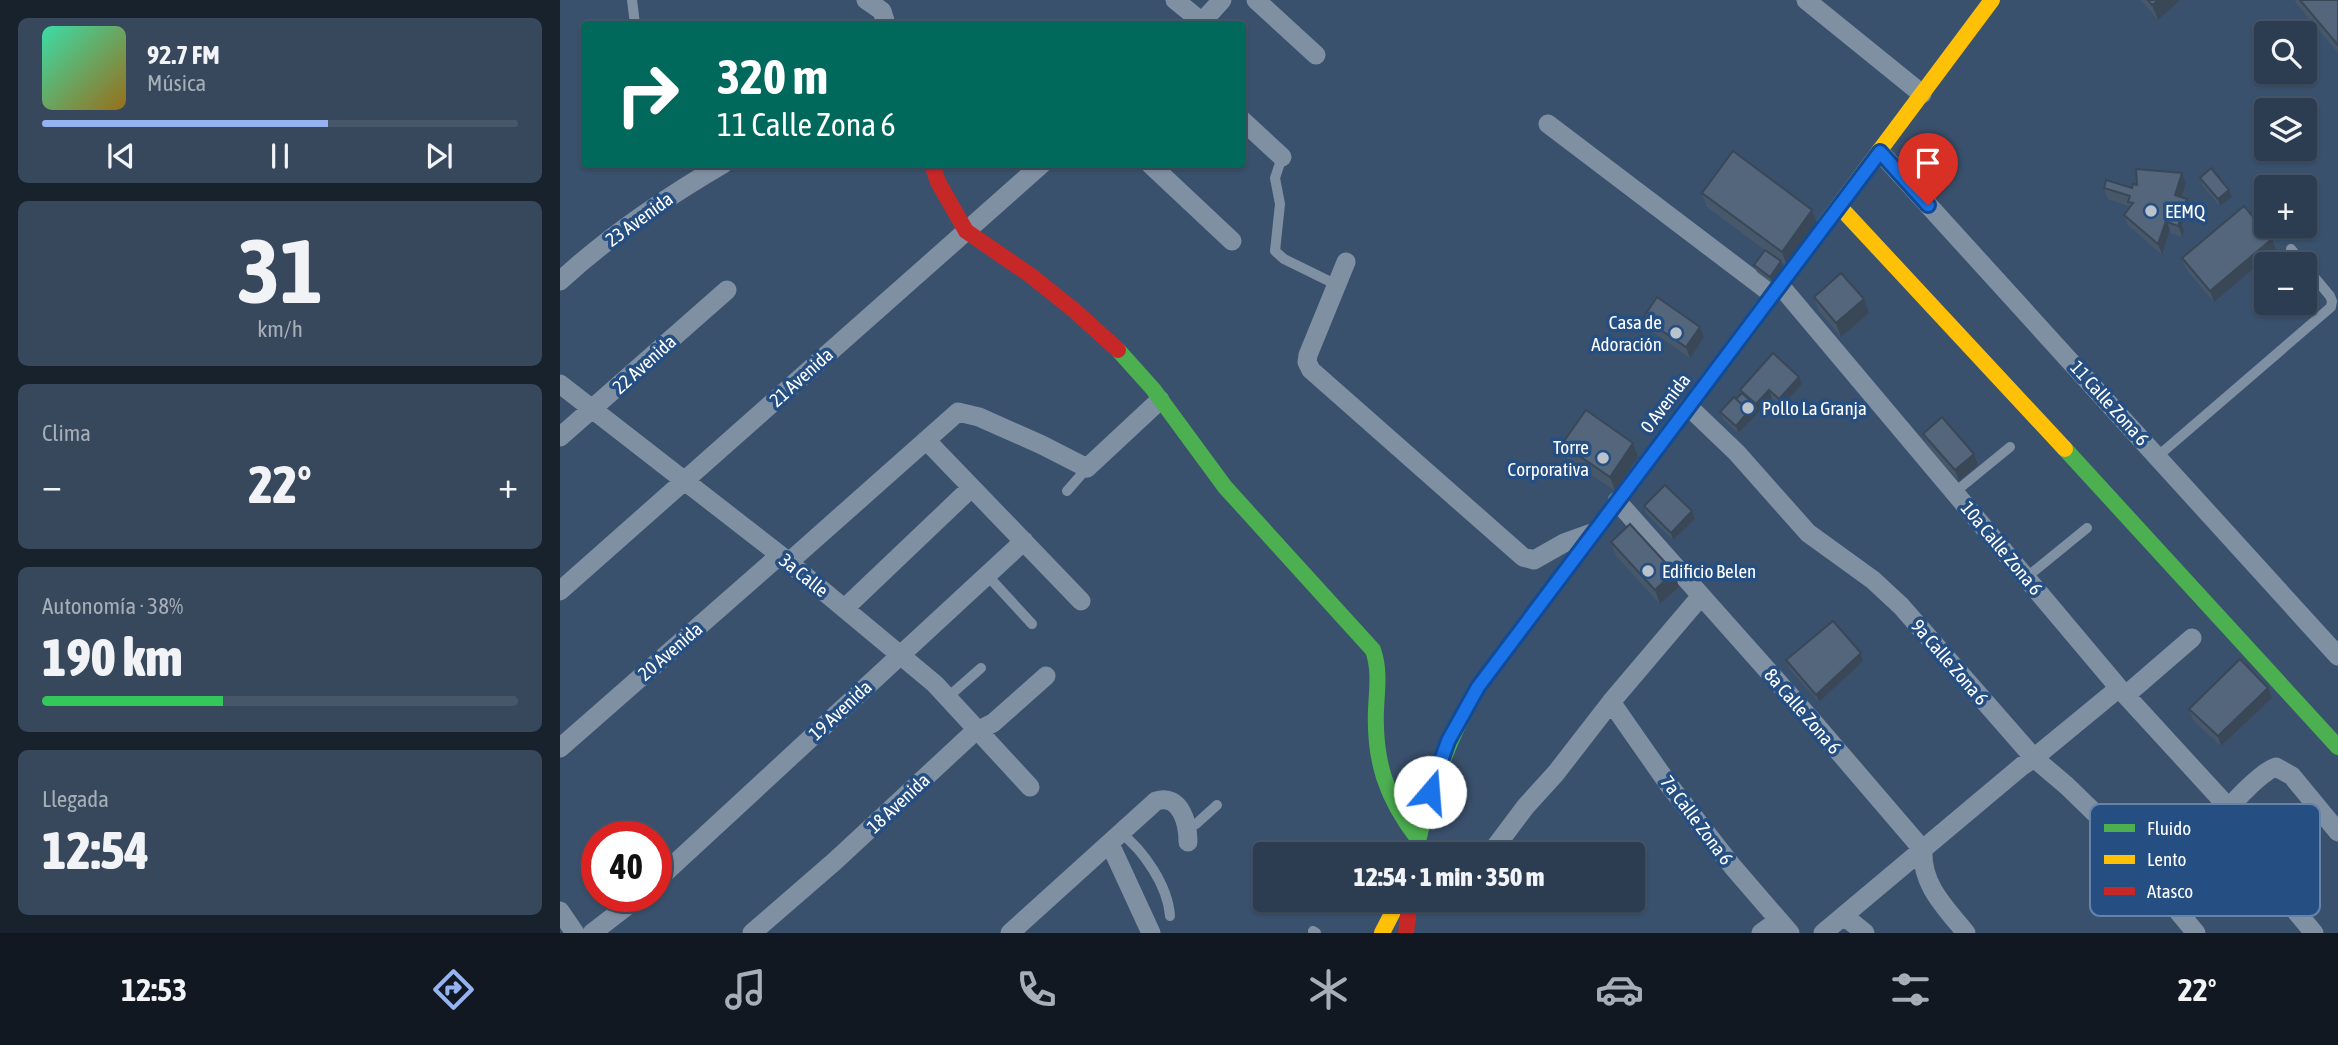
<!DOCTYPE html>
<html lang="es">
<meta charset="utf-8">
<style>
:root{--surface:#2c3d52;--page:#38485c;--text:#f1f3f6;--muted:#a6aeb8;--line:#485669;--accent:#95b2f1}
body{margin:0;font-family:"Asap Condensed",sans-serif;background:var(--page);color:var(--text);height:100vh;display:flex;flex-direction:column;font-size:26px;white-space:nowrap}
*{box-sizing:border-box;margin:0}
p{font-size:23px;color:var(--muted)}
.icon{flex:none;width:38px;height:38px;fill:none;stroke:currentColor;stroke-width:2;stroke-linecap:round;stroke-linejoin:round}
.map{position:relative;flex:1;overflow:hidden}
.side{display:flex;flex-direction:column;gap:18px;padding:18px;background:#18222d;width:560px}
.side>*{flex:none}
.guide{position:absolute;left:21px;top:21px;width:665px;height:147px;border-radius:7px;box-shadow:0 2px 5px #0004,0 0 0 2px var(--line);background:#00695c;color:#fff;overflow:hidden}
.buttons{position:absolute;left:1694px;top:21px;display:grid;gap:14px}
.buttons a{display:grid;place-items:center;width:63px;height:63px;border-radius:7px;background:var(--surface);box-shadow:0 2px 5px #0004,0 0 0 2px var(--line);font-size:35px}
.speed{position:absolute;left:21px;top:821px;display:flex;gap:14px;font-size:35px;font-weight:700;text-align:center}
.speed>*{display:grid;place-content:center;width:91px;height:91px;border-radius:50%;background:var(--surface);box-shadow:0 2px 5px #0004,0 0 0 2px var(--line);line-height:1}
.speed .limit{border:10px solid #d22;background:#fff;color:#111}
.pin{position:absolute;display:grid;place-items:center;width:60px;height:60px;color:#fff;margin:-72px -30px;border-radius:50% 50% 50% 0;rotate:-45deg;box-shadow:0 0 7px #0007}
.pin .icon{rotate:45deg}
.me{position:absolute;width:77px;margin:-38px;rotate:18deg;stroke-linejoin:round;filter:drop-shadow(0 0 5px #0008)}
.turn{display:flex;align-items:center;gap:24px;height:147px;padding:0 21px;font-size:32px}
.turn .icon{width:91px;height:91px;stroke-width:2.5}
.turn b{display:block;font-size:49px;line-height:60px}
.big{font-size:52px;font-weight:800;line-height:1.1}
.side .tile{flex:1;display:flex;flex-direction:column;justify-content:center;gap:10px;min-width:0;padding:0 24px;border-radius:10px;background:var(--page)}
.side .dial{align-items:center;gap:0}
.dial b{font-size:91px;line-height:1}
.song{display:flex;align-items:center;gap:21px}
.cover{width:84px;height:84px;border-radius:10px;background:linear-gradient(135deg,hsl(160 70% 55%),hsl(40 70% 35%))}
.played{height:7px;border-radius:4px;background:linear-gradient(90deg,var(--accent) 60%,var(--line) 60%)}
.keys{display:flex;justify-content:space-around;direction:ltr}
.heat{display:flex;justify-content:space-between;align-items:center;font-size:38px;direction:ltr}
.charge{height:10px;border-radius:5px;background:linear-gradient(90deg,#34c759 38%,var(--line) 0)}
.trip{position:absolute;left:693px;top:842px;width:392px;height:70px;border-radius:7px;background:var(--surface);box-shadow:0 2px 5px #0004,0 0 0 2px var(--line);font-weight:800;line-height:70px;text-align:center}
.menu{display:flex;height:112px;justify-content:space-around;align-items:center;background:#121821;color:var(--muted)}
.menu .icon{width:49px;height:49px}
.menu .active{color:var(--accent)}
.menu b{font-size:32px;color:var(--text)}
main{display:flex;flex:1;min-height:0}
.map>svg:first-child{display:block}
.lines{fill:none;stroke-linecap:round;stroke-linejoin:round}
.lane{stroke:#8090a3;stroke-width:10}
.street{stroke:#8090a3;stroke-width:19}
.fast{stroke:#4caf50;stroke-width:16}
.slow{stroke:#ffc107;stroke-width:16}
.jam{stroke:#c62828;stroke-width:16}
.wall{fill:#47586b}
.shaded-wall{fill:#3a4757}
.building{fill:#53667c;stroke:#3a4757;stroke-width:2}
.route-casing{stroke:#114b97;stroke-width:18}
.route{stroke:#1a73e8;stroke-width:12}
.poi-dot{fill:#bac2cc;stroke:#254e82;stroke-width:2.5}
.labels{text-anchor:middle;stroke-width:7;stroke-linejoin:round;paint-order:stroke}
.poi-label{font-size:19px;fill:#fff;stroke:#254e82;text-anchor:start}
.street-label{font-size:19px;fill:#fff;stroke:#254e82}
.key{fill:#254e82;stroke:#6683a8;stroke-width:2}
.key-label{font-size:19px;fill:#fff}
</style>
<main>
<section class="side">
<div class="tile">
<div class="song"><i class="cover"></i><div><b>92.7 FM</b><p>Música</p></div></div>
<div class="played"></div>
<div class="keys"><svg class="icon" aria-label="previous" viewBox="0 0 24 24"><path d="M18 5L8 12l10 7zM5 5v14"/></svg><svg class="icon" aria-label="pause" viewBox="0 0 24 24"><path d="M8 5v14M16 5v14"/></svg><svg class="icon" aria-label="next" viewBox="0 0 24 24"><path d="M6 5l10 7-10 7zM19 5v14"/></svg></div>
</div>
<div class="tile dial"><b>31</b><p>km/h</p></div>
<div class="tile"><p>Clima</p>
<div class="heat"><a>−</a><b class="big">22°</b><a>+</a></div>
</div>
<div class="tile"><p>Autonomía · 38%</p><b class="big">190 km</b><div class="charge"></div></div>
<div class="tile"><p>Llegada</p><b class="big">12:54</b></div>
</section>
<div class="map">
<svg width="1778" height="933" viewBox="0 0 1778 933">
<rect width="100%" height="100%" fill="#3a516d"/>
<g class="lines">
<!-- lane -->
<path class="lane" d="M72 0 75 24
M722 157 715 178 720 204 715 251 724 259 777 285
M1731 249 1743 264
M1598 456 1771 307 1772 301 1770 296 1745 266
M507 491 527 468
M1395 492 1450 447
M427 575 472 624
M1467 577 1527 528
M388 697 421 668
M626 823 630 826 636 824 657 805
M561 833C584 851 608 886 610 916
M753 931 756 933"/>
<!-- street -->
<path class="street" d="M306 0 322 11 326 24
M615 0 642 22
M696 0 756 55
M1246 0 1362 94
M640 24 662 0
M682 120 722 157
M988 124 1212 294
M1320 152 1778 656
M590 164 672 241
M786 262 748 355 747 362 751 370 963 557 974 560 1004 543 1032 533
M0 281C50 235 105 198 163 164
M1219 284 1559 688 1669 808
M0 384 220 555 375 684 470 787
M1129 407 1177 453 1248 533 1313 580 1341 606 1474 758 1507 786 1545 823 1636 933
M0 437 167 290
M366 440 521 601
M1057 501 1249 717 1363 850C1361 885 1386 908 1406 933
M229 562 398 412 419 417 482 445 527 468 600 400
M0 591 482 164
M285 608 411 488
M1566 695 1632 638
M1051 702 1109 785 1173 867 1230 933
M0 748 220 555
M550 844 591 933
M930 854 966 806 996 773 1051 702 1141 596
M96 881 464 541
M0 911 15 933
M1284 916 1305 933
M32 933 80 896
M192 933 275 861 413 733 433 723 486 676
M450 933 596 801C621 793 628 824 628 842
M1201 933 1219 920
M1263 933 1462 766 1474 758 1559 688
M1754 933 1666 827 1663 818C1668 805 1703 771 1716 767L1732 776 1778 832"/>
<!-- fast -->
<path class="fast" d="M558 350 593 389 665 487 813 650C820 670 817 689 816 709 814 761 826 798 858 839
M1505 449 1778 747
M855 854C868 795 887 740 918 687L1264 225"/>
<!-- slow -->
<path class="slow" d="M1279 206 1505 449
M1264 225 1432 0
M822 933 839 900"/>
<!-- jam -->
<path class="jam" d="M372 164 378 182 406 231 470 275 515 311 558 350
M846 933 850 900"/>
</g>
<!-- wall -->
<path class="wall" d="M1581 0H1620L1598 20Z
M1735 0H1778V53L1736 3Z
M1640 178 1669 190 1672 197 1660 206 1642 185Z
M1626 183 1622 197 1627 199 1631 209 1627 221 1623 220 1622 225 1624 231 1622 237 1611 233 1610 230 1602 255 1568 225 1564 215 1570 207 1569 206 1548 199 1544 188H1572Z
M1142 193 1252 210 1258 225 1227 266 1222 262 1224 268 1213 284 1197 272 1194 265 1205 250 1147 207Z
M1712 239 1716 250 1654 302 1626 269 1622 258Z
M1254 297 1309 313 1281 337 1259 311Z
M1083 318 1144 338 1130 358 1087 328Z
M1242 384 1222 406 1212 398 1178 433 1163 419 1160 412 1176 399 1182 393 1180 390Z
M1363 434 1418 465 1399 481 1367 445Z
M1002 444 1078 457 1055 491 1007 458Z
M1084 506 1135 519 1113 540 1086 513Z
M1051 542 1119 587 1100 604 1056 556Z
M1301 653 1303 661 1259 702 1229 668 1226 660Z
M1712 698 1661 746 1633 720 1629 709Z"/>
<!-- shaded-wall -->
<path class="shaded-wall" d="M1599 0H1620L1598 20 1592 5Z
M1622 173 1626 183 1619 206 1615 195Z
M1669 190 1672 197 1660 206 1658 199Z
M1627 199 1631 209 1627 221 1623 210Z
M1619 209 1623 220 1622 225 1624 231 1622 237 1616 219Z
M1252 210 1258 225 1227 266 1222 252Z
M1609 212 1613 223 1607 222 1610 230 1602 255 1598 244Z
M1712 239 1716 250 1654 302 1650 291Z
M1221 261 1224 268 1213 284 1210 277Z
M1304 299 1309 313 1281 337 1276 323Z
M1140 327 1144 338 1130 358 1126 347Z
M1239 377 1242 384 1222 406 1219 399Z
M1209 390 1212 398 1192 419 1191 415 1198 408 1196 404Z
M1189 411 1192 419 1178 433 1176 426Z
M1073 443 1078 457 1055 491 1050 477Z
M1414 454 1418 465 1399 481 1395 470Z
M1132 511 1135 519 1113 540 1111 533Z
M1114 572 1119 587 1100 604 1095 590Z
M1301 653 1303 661 1259 702 1256 695Z
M1708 688 1712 698 1661 746 1658 736Z"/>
<!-- building -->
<path class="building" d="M1588 0H1599L1592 5Z
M1740 0H1778V46V45Z
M1173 151 1252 210 1222 252 1142 193Z
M1651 168 1669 190 1658 199 1640 178Z
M1576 169 1622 173 1615 195 1627 199 1623 210 1619 209 1616 219 1620 220 1618 226 1607 222 1611 212H1609L1598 244 1564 215 1573 203 1568 202 1570 196 1544 188 1546 180 1572 188 1573 184 1577 185Z
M1684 206 1712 239 1650 291 1622 258Z
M1205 250 1221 261 1210 277 1194 265Z
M1281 273 1304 299 1276 323 1254 297Z
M1097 297 1140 327 1126 347 1083 318Z
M1213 353 1239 377 1219 399 1209 390 1196 404 1180 390Z
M1182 393 1198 408 1191 415 1189 411 1176 399Z
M1174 397 1189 411 1176 426 1160 412Z
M1026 410 1073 443 1050 477 1002 444Z
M1382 417 1414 454 1395 470 1363 434Z
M1105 485 1132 511 1111 533 1084 506Z
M1070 524 1114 572 1095 590 1051 542Z
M1273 621 1301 653 1256 695 1226 660Z
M1680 659 1708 688 1658 736 1629 709Z"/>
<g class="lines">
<!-- route casing -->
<g class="route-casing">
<path id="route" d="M870 792 888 741 918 687 1320 152 1368 205"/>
</g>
<!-- route -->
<use href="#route" class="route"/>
</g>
<!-- markers -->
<g class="poi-dot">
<circle cx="1591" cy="211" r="7"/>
<circle cx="1116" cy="333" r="7"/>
<circle cx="1188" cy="408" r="7"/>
<circle cx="1043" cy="458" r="7"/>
<circle cx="1088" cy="571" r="7"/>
</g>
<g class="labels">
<!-- poi labels -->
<g class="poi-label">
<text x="1605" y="218">EEMQ</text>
<text x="1102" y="329" text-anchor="end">Casa de<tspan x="1102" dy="22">Adoración</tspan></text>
<text x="1202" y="415">Pollo La Granja</text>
<text x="1029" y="454" text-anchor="end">Torre<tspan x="1029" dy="22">Corporativa</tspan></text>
<text x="1102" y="578">Edificio Belen</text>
</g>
<!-- street labels -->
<g class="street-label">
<text transform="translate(79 219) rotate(-36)" y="7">23 Avenida</text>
<text transform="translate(84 364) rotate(-42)" y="7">22 Avenida</text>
<text transform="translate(241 377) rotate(-42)" y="7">21 Avenida</text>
<text transform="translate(1105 403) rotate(-53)" y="7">0 Avenida</text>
<text transform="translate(1550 403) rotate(48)" y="7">11 Calle Zona 6</text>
<text transform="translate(1442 548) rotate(50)" y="7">10a Calle Zona 6</text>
<text transform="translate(244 575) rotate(39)" y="7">3a Calle</text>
<text transform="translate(110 651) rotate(-41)" y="7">20 Avenida</text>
<text transform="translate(1390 662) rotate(49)" y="7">9a Calle Zona 6</text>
<text transform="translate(280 710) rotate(-43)" y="7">19 Avenida</text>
<text transform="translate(1243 711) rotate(49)" y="7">8a Calle Zona 6</text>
<text transform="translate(338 803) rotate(-43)" y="7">18 Avenida</text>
<text transform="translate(1137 820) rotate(53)" y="7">7a Calle Zona 6</text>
</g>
</g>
<!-- legend -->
<rect x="1530" y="804" width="230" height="112" rx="10" class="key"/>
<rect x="1544" y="824" width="31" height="8" fill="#4caf50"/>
<rect x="1544" y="855" width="31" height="9" fill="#ffc107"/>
<rect x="1544" y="887" width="31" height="8" fill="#c62828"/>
<g class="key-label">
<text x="1587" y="835">Fluido</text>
<text x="1587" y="866">Lento</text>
<text x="1587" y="898">Atasco</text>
</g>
</svg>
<div class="buttons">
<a><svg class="icon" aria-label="search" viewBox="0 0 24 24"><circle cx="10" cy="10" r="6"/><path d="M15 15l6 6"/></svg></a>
<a><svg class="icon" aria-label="layers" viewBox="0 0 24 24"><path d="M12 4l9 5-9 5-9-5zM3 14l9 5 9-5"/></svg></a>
<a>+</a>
<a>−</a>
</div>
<div class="speed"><div class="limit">40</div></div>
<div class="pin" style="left:1368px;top:205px;background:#d93025"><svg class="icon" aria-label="arrive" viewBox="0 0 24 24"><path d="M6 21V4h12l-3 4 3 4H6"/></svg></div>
<svg class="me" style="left:870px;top:792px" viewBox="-20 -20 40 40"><circle r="19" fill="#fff"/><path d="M0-13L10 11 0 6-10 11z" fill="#1a73e8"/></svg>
<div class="trip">12:54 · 1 min · 350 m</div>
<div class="guide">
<div class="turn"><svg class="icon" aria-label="right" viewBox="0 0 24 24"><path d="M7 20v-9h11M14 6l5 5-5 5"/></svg><div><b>320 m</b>11 Calle Zona 6</div></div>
</div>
</div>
</main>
<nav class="menu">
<b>12:53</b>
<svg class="icon active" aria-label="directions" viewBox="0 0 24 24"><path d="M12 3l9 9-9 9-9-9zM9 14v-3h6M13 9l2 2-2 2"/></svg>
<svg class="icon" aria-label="music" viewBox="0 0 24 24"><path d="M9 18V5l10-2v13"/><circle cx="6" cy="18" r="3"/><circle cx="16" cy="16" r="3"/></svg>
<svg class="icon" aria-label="phone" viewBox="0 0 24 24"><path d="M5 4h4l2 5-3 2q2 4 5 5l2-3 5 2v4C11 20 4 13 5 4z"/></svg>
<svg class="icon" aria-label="climate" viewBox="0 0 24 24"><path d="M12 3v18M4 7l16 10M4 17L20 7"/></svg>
<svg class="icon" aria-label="car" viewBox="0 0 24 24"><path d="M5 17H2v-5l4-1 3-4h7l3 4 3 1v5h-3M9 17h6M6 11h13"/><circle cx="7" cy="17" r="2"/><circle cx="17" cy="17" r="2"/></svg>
<svg class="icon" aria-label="filters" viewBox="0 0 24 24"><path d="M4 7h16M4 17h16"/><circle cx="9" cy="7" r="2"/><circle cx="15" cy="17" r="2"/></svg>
<b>22°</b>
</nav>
